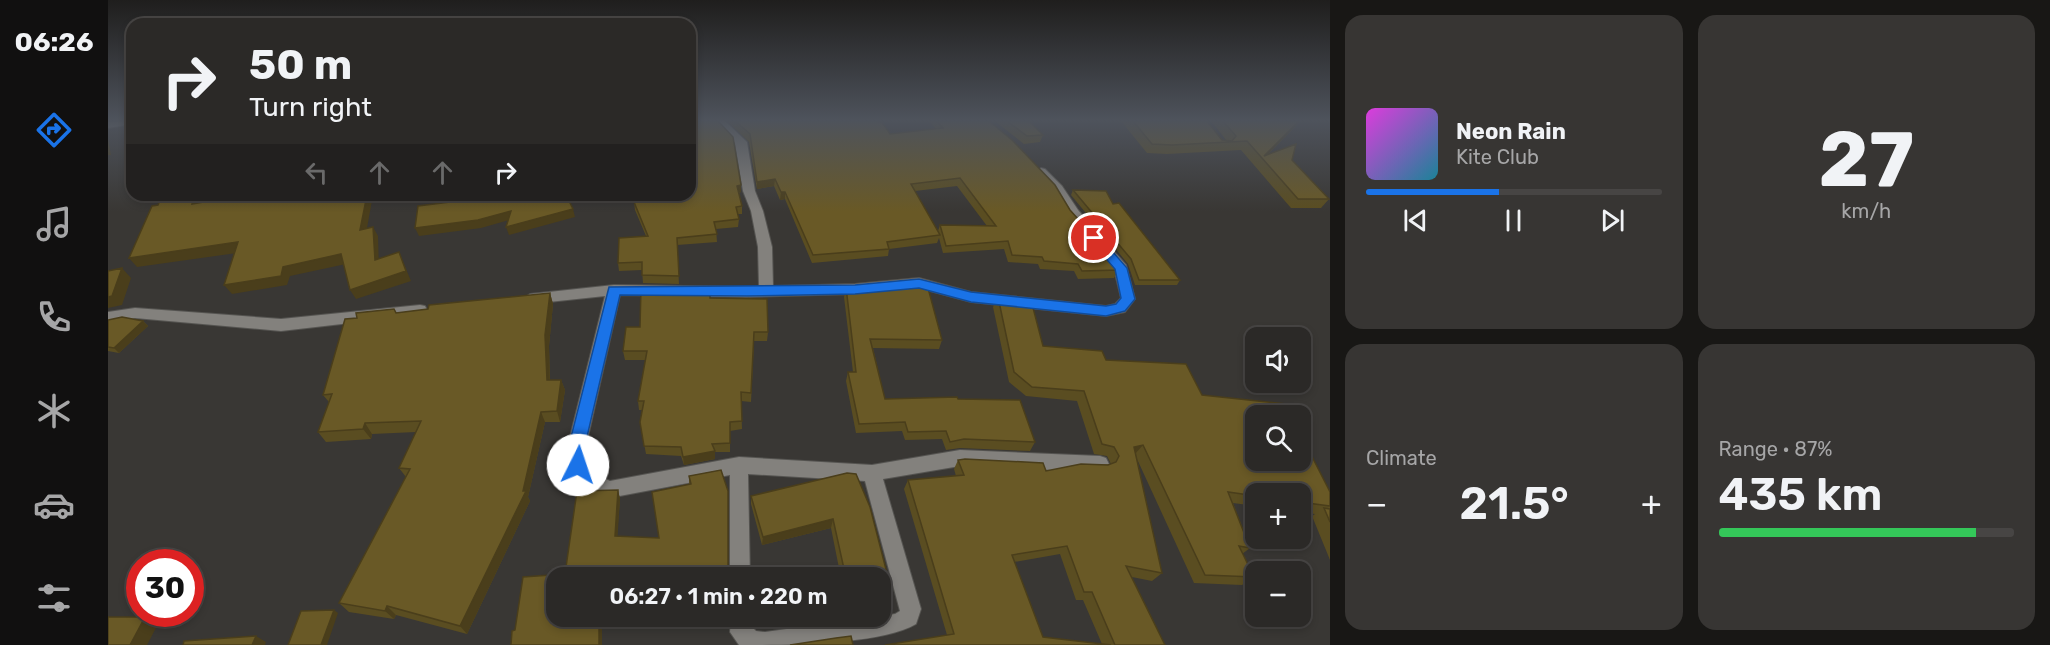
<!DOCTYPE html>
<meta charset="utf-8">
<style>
:root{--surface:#2b2927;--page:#373533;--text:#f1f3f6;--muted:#a6a6a7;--line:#474544;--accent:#1a73e8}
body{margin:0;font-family:Rubik,sans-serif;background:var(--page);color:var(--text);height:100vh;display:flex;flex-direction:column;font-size:22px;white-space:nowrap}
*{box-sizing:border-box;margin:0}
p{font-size:20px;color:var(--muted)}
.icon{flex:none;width:33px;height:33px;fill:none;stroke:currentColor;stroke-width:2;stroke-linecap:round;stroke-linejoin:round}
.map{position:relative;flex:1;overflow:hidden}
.panel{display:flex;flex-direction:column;gap:15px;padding:15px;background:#181715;width:720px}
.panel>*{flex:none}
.top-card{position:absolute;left:18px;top:18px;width:570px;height:183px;border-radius:18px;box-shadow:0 3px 9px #0003,0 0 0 2px var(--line);background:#2b2927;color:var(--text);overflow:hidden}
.fabs{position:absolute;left:1137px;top:327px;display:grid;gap:12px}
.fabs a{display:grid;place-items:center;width:66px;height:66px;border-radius:12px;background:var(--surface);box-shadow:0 3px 9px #0003,0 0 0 2px var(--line);font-size:30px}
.speed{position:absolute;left:18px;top:549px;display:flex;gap:12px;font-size:30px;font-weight:700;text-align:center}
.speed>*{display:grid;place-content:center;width:78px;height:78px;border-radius:50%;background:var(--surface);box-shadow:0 3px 9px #0003,0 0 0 2px var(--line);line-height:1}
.speed .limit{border:9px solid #d22;background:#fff;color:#111}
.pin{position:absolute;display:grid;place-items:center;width:51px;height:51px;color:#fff;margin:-26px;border:3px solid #fff;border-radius:50%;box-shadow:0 2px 6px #0007}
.me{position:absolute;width:66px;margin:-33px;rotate:4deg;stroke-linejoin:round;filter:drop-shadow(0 0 4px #0008)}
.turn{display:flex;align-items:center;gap:21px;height:126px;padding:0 24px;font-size:27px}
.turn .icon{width:78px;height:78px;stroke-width:2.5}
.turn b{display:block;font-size:42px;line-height:51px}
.lanes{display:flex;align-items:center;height:57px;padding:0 24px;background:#0003;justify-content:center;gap:30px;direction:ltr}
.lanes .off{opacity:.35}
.big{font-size:45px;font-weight:600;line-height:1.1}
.panel .widget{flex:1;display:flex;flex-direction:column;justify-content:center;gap:9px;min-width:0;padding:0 21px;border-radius:18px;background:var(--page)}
.panel .dial{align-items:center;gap:0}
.dial b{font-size:78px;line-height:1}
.song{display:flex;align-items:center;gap:18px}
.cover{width:72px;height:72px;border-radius:9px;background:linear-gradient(135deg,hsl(300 70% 55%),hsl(190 70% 35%))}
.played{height:6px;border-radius:3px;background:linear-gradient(90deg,var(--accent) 45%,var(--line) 45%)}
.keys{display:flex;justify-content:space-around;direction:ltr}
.heat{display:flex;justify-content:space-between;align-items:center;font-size:33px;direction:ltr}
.charge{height:9px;border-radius:4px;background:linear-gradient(90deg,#34c759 87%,var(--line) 0)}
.panel .tiles{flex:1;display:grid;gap:15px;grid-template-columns:repeat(2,1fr)}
.trip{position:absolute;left:438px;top:567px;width:345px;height:60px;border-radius:18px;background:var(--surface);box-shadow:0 3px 9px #0003,0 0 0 2px var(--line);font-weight:600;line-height:60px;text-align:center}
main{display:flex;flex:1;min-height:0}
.tabs{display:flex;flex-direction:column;width:108px;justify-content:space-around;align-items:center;background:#111010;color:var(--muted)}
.tabs .icon{width:42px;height:42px}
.tabs .current{color:var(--accent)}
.tabs b{font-size:27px;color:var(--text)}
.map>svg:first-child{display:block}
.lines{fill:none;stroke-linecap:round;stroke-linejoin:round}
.minor-casing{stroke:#555451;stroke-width:2}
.minor{fill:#83817d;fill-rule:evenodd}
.wall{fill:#5a4d21;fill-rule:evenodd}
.shaded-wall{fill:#4a3e1b}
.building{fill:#695926;stroke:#4a3e1b;stroke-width:1.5}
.route{fill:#1a73e8;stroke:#114b97;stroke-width:1.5}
</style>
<main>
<nav class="tabs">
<b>06:26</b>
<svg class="icon current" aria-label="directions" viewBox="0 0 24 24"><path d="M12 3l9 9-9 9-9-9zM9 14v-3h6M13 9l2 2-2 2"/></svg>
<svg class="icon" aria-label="music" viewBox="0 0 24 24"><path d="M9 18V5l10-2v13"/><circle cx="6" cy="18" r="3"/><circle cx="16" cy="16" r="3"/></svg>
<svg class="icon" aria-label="phone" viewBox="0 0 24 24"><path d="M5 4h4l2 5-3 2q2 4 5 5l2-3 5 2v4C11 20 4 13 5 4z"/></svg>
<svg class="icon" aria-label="climate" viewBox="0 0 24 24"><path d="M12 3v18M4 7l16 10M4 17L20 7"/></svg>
<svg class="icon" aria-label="car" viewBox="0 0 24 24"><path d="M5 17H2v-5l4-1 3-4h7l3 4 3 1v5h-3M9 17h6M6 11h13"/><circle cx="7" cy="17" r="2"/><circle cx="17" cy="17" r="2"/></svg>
<svg class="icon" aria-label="filters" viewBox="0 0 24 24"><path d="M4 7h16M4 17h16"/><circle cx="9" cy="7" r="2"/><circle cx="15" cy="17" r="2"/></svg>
</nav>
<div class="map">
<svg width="1222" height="645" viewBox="0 0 1222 645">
<rect width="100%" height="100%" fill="#393734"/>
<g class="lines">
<!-- minor casing -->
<g class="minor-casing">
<path id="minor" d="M24 121V124L0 128V122Z
M606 121H617L639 142 647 191 655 211 664 247 665 286 747 284 811 278 863 292 998 306 1007 304 1013 298 1006 269 960 216 945 191 929 175 927 172 933 168 937 169 954 186 970 210 1018 265 1027 299 1017 312 998 316 863 302 811 288 747 294 638 297 512 295 479 441 478 463 487 474 502 481 631 457 764 465 852 450 992 456 998 458 1001 464 998 470 992 472 852 466 775 479 813 609 808 624C773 645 676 645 631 645L622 632 623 616H643L644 627 648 631 657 632 772 616 787 614 792 611 757 481 640 474 642 578H622V475L501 498 475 486 463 471 460 465 461 441 497 296 422 304 415 299 422 294 506 285 651 287 650 247 643 211 635 191 627 143Z
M312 305 317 306 319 310 317 314 312 315 173 331 27 318 0 324V312L27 308 173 319Z"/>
</g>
<!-- minor -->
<use href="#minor" class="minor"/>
</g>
<!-- wall -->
<path class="wall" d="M619 121H770L782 134 828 129 821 121H881L962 210 1011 270 1006 278 970 279 966 271 932 269 930 264 900 262 896 249 835 253 831 238 829 243 781 249 780 256 704 263 677 199 672 200 666 186 649 189 641 142ZM849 186 879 226 832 225 830 231 807 191Z
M887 121H921L935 135 932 142 916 144Z
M1013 121H1099L1114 140 1119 141 1103 121H1192L1188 126 1160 154 1184 160 1221 199 1213 208H1183L1133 150 1059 154 1039 153Z
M965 190 1005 204 1072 280 1069 285H1027L1020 264 963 195Z
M633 192 631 193 634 206V214H629L631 219 630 227 608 229 609 242 569 245 571 284 535 283 534 270 511 271 510 263 538 236 527 210 526 202 544 198 542 195H582Z
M738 287 834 340 831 349 765 348 777 399H850L927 442 922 451 852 448 838 450 834 439 797 440 794 431 748 433 738 381 740 372H745L736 297Z
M442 293 445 304 441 346 442 380H453L457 390 452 422H437L420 497 422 501 359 634 288 615 286 619 241 612 231 603 298 477 291 468 308 432 264 434 263 439 218 442 210 432 221 402 215 395 249 318 286 309 289 313Z
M571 293 602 298 660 332 659 341H646L643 402 633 401 634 429 622 431V452H607V459L576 465 573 456 538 454 532 422 534 410H531L530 401 538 360H517L515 351 532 327Z
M890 297 935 346 998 360 1094 395 1222 492V560L1204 516 1207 514 1192 512V494H1148V506L1125 503 1142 548 1134 554 1146 577 1134 585 1086 583 1029 459 1054 573 1044 581 1024 577 1057 645H777L839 635 796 489 800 480 848 476 846 469 850 460 938 471 1003 464 999 456 986 454 969 401 918 396 901 382 885 307ZM952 554 968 600H975L994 644 935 637 906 562Z
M0 320 35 321 40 326 11 353 0 351Z
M613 470 620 491V574L594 573V578H448V616H591L590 624 494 618V645H403L404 631 407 630 415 577 457 574 469 491 510 490 512 499 509 536 551 538 544 492 581 485V476Z
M739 473 782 585 779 592 772 593V578H733L723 528 654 545 643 504V496Z"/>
<!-- shaded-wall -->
<path class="shaded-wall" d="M1191 121H1192L1188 126 1155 159 1154 158Z
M0 139 3 155H0Z
M667 179 666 186 649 189V182Z
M633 185V192L629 193V186Z
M673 192H677V199L672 200Z
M86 195H95L90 213 84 204Z
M259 195H265L257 239 252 230Z
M465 209 467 217 401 235 398 227Z
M403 211 405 219 373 228 311 236 307 228Z
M265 227 270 236 271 269 267 260Z
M130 242 136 252 29 267 21 258Z
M291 252 303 281 248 299 242 290Z
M233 254 238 264 182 276 179 285 124 294 116 285 175 267Z
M14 268 23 278 14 305 0 308V297Z
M442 293 445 304 441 346 442 391 439 380 437 335Z
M35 321 40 326 11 353 6 348Z
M453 380 457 390 452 422 449 411Z
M433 412 437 422 420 497 422 501 359 634 352 626 415 491Z
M257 423 264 434 263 439 255 429Z
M1035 445 1027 454 1026 447Z
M607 451V459L576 465 575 457Z
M510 490 512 499 509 545 507 536Z
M725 519 723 528 654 545 655 537Z
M279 606 288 615 286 619 277 611Z
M226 610 230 613 219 645H213Z
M491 616H493L494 618V645H491Z
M37 617 50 624 39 645H22Z
M148 636 158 642 157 645H144Z"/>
<!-- building -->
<path class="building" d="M582 121H610L625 137 633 185 629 186 634 206 628 207 631 219 606 222 609 234 569 238 571 276 534 275V262L510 263 511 238 540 236 526 202 546 198 545 195H582Z
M627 121H770L771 122H774L782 134 835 128 829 121H881L904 140 947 185 962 210 1009 262 1011 270 974 271 970 264 936 261 934 257 904 255 900 241 838 246 832 225 888 226 852 178 803 184 832 235 779 242 781 249 705 255 677 192H673L667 179 649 182 642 134Z
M899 121H921L935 135 919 136Z
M1025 121H1099L1114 140 1124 141 1128 136 1115 121H1191L1156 156 1188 144 1184 160 1221 199H1190L1139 141 1064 145 1044 144Z
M965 190 998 191 1005 204 1011 203 1072 280H1031L1023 259Z
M54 195H86L84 204 135 195H259L252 230 265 227 267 260 291 252 298 271 242 290 233 254 175 267 173 276 116 285 130 242 21 258 44 206 50 205Z
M339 195H406L407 198 408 195H458L465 209 398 227 403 211 370 220 307 228 310 206 343 202Z
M14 268 4 296 0 297V271Z
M738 287 820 288 834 340 762 339 777 399 849 397 850 399 912 400 927 442 856 439 842 442 838 431 800 432 797 422 751 424 740 372H748Z
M533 288 571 289V293H602V298L659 299 660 332H646L643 393 633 392 634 421 622 422V443L604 444 607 451 575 457 573 447 536 446 532 422 536 401H530L539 351H515L518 327H532Z
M442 293 437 335 439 380H453L449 411 433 412 415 491H418L352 626 279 606 277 611 231 603 302 469 291 468 313 421 257 423 255 429 210 432 224 394 215 395 237 319 249 318 248 313 286 309 288 313 320 309 321 305Z
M890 297 923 300 935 346 994 351 998 360 1078 364 1094 395 1178 404 1184 416H1148V460H1192V433L1222 492V506L1192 502V494H1148V496L1120 492 1142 548 1131 546 1146 577 1097 575 1035 445 1026 447 1054 573 1018 566 1057 645H1007L984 592H976L959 546 904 555 935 637 1003 645H777L846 634 800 480 856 475 850 460 857 459 935 463 938 471 973 464 1000 465 1008 462 1011 456 1006 447 994 444 976 391 924 387 906 372Z
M14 317 35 321 6 348 0 347V320Z
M613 470 620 491V566H594L593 578H448V616H491V645H403L404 631 407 630 415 577 457 574 469 491 510 490 507 536 551 538 544 492 583 484 581 476Z
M739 473 748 474 762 507 782 585 772 586V578H738L725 519 655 537 643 496Z
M1216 508 1222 509V522Z
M226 610 213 645H180L193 611Z
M0 617H37L22 645H0Z
M148 636 144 645H75L76 641Z
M743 636 745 645H682L728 638Z"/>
<!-- sky -->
<linearGradient id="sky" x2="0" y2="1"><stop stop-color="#1f1e1d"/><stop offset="0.57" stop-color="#4e535c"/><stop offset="1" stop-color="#4e535c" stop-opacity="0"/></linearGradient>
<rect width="1222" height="211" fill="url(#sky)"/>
<!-- route -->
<path class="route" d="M986 234 990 235 1019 268 1027 299 1017 311 998 316 863 302 811 288 747 294 639 296 512 295 478 441V465L475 470 470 472 464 470 461 465 462 441 501 287 747 285 811 279 863 292 998 306 1008 304 1013 298 1007 269 980 238Z"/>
</svg>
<div class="fabs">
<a><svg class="icon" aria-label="sound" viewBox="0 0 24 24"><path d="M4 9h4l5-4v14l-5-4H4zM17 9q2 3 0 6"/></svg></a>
<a><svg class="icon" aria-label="search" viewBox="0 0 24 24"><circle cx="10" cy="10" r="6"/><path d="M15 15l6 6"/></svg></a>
<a>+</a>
<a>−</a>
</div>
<div class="speed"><div class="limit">30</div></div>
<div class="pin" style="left:986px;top:238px;background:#d93025"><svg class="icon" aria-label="arrive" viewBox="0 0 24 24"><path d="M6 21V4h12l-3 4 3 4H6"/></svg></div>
<svg class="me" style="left:470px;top:465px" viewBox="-20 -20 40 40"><circle r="19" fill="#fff"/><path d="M0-13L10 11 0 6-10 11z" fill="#1a73e8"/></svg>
<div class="trip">06:27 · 1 min · 220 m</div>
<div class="top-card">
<div class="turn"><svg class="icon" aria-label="right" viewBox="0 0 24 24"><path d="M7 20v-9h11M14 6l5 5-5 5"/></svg><div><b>50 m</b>Turn right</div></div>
<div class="lanes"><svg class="icon off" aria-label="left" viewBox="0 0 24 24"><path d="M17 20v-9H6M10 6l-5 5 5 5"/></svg><svg class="icon off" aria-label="ahead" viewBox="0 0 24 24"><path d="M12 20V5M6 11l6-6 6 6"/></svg><svg class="icon off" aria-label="ahead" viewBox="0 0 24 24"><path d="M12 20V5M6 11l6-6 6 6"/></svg><svg class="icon" aria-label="right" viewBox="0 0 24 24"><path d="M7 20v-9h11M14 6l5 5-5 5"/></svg></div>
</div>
</div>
<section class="panel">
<div class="tiles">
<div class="widget">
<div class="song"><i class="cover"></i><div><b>Neon Rain</b><p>Kite Club</p></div></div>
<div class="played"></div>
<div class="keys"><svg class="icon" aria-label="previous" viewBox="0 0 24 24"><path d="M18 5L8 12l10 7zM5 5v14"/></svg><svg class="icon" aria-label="pause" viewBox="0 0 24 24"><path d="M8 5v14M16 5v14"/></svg><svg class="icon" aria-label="next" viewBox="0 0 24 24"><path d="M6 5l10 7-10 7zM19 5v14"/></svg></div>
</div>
<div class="widget dial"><b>27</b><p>km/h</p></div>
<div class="widget"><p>Climate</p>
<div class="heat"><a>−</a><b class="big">21.5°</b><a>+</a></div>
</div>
<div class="widget"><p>Range · 87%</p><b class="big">435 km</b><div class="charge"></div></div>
</div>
</section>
</main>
